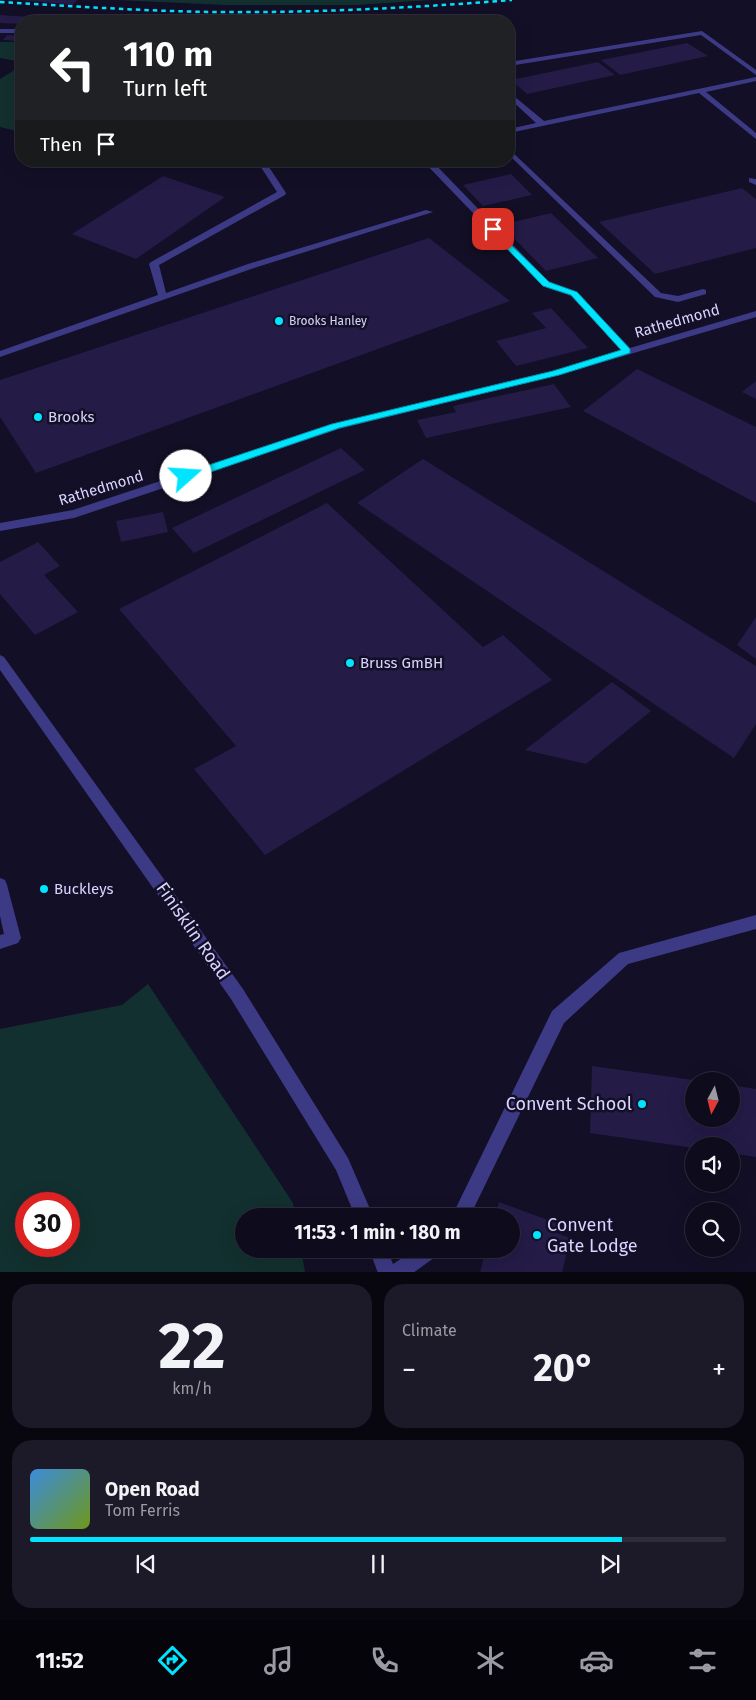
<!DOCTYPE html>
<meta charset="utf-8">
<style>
:root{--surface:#0e0b1c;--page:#1c1929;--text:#f1f3f6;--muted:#9b9ba3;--line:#2e2b3b;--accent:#00e5ff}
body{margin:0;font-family:"Fira Sans",sans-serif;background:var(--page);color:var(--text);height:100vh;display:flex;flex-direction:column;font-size:19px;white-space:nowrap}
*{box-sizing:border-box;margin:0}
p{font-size:16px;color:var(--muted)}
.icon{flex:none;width:28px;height:28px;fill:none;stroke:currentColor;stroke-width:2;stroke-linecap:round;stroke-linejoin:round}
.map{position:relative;height:1272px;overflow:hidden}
.side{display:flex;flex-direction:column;gap:12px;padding:12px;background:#08060f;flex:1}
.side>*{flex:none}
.banner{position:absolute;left:15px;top:15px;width:500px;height:152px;border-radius:20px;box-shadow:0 5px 20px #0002,0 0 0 1px var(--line);background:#202124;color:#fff;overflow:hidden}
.needle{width:32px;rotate:187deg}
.tools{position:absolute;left:685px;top:1072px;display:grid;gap:10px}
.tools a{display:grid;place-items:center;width:55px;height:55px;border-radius:50%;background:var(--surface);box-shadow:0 5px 20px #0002,0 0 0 1px var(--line);font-size:25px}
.speed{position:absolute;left:15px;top:1192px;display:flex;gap:10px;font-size:25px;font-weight:700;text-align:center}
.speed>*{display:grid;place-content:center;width:65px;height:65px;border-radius:50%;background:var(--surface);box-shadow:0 5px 20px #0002,0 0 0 1px var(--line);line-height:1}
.speed .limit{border:8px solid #d22;background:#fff;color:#111}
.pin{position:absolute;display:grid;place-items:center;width:42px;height:42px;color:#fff;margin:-21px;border-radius:10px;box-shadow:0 2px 8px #0006}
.me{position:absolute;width:55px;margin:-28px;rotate:71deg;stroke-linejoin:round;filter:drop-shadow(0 0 4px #0008)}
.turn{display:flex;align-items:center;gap:18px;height:105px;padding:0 25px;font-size:22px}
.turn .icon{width:65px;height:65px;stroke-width:2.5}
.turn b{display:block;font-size:35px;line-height:42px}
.then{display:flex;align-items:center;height:48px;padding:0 25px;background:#0003;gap:10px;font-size:19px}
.big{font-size:38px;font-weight:700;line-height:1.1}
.side .card{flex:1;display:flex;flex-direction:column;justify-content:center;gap:8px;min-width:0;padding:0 18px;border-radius:20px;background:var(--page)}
.side .dial{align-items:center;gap:0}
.dial b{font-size:65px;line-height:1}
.song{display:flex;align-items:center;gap:15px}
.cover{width:60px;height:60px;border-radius:8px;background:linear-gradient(135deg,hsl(210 70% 55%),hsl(80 70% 35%))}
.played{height:5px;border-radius:2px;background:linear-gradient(90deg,var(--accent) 85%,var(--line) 85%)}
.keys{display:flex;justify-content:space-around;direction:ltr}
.heat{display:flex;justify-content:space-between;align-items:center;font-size:28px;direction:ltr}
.side .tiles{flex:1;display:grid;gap:12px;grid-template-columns:1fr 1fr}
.card:last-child{grid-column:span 2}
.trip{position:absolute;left:235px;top:1208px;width:285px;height:50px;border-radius:25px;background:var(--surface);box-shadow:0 5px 20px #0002,0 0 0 1px var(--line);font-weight:700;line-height:50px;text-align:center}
.tab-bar{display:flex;height:80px;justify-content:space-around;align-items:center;background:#06040b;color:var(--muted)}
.tab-bar .icon{width:35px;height:35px}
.tab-bar .active{color:var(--accent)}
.tab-bar b{font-size:22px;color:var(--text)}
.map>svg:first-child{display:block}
.green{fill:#12302f;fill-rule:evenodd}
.building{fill:#241b47}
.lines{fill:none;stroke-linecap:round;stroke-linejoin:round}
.path{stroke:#2fb8b0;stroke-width:2;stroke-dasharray:1 2.5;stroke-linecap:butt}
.minor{fill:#3d3a85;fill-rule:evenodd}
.rail{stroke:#00e5ff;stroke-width:2.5;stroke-dasharray:4.5 4;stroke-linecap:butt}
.route{fill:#00e5ff;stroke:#0095a6}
.poi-dot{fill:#00e5ff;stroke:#130f26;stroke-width:2}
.labels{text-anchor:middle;stroke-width:5;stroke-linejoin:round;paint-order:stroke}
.far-poi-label{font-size:12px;fill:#d9d4ff;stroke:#130f26;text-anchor:start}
.street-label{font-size:15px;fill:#d9d4ff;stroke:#130f26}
.poi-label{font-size:15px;fill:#d9d4ff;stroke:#130f26;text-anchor:start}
.near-street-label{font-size:18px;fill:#d9d4ff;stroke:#130f26}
.near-poi-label{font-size:18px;fill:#d9d4ff;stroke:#130f26;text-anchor:end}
</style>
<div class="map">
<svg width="756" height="1273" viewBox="0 0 756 1273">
<rect width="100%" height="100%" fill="#130f26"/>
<!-- green -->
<path class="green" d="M117 0H432L356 5H224Z
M0 42H21V62L0 58Z
M21 66V132L0 127V79Z
M148 984 293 1203 295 1216H244V1249H301L305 1272H0V1029L122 1005ZM26 1204H69V1246H26Z"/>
<!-- building -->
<path class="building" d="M21 0H77L73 5Z
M0 15 62 19 60 21H21V24L0 23Z
M393 16 394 20 375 21 374 17Z
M7 35 21 36V41L3 40Z
M687 43 708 56 620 75 601 60Z
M598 62 615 75 527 94 511 80Z
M442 161H467V162L447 166Z
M511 174 532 195 483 206 463 185Z
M163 176 225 197 136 259 72 234Z
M742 188 756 199V248L655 274 599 222Z
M551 213 598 258 546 271 501 225Z
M429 238 510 301 36 473 0 417V380Z
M551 308 588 348 516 366 496 341 546 328 532 313Z
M637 369 756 427V503L583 411Z
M756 381V399L742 392Z
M554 384 571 407 426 438 417 420 456 412 453 406Z
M341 448 365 470 194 553 172 528Z
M423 459 756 666V724L734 758 357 503Z
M327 503 483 647 503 635 552 680 265 855 194 769 236 746 119 609Z
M163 512 168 532 121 542 116 521Z
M38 542 60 566 44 575 78 612 35 635 0 594V562Z
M756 617V659L737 645Z
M612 682 651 711 586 764 525 750Z
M592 1066 694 1080V1119H731V1085L756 1089V1157L731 1153V1146H694V1148L590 1133Z
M499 1202 561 1225 557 1233 570 1238 562 1273H480L486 1249H511V1216H495Z"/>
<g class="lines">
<!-- path -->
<path class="path" d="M36 20 52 21"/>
<!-- minor -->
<path class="minor" d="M0 29H21V33H0Z
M702 31 756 70V75L701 35 509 66V62Z
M756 77V81L706 92 756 133V139L699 93 509 133V129L536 123 509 98V92L544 121Z
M509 149 661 293 678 296 703 289 706 290V294L678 302 655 297 509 155Z
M257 161H265L286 193 285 195 159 265 166 293 248 264 426 210 433 212 254 268 0 357V351L158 295 149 264 151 262 277 192Z
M423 161H432L549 282 577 292 630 348 756 311V317L559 375 339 429 74 518 0 531V523L73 510 332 424 552 371 621 350 571 296 543 286Z
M749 178 756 179V185L749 182Z
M0 655 4 657 243 989 348 1158 373 1216H355L336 1170 231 999 0 670Z
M0 878 5 880 7 885 21 938 18 943 0 949V935L4 934 0 916Z
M756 915V929L628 964 564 1023 470 1216H452L552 1011 619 953Z
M369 1249H387L393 1264 416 1249H441L438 1255 413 1273H378Z"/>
<!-- rail -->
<path class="rail" d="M0 2C71 6 142 11 212 12 312 13 412 8 512 0"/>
</g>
<!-- route -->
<path class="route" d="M493 227 549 282 577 292 630 349V353L559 375 339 428 190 479H182V474L332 424 553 371 621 350 571 295 543 286 490 231V228Z"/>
<!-- markers -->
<g class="poi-dot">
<circle cx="279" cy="321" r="5"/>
<circle cx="38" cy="417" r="5"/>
<circle cx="350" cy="663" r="5"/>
<circle cx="44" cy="889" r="5"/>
<circle cx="642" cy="1104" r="5"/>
<circle cx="537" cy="1235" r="5"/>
</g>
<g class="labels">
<!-- far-poi labels -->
<g class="far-poi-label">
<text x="289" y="325">Brooks Hanley</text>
</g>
<!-- street labels -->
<g class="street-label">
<text transform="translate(677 321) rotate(-16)" y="5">Rathedmond</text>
<text transform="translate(101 488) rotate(-17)" y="5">Rathedmond</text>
</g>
<!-- poi labels -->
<g class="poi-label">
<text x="48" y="422">Brooks</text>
<text x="360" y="668">Bruss GmBH</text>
<text x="54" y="894">Buckleys</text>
</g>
<!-- near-street labels -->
<g class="near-street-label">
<text transform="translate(193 931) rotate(55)" y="6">Finisklin Road</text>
</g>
<!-- near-poi labels -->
<g class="near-poi-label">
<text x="632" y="1110">Convent School</text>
<text x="547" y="1231" text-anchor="start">Convent<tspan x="547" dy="21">Gate Lodge</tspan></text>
</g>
</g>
</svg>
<div class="tools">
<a><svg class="needle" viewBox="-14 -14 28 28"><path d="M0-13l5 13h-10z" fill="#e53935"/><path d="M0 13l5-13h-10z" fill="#9b9ba3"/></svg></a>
<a><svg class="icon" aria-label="sound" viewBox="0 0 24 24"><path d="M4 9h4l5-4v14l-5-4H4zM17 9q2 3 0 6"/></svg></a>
<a><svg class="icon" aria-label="search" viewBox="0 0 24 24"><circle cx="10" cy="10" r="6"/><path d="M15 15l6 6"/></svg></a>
</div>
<div class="speed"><div class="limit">30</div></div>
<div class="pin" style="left:493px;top:229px;background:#d93025"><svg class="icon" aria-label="arrive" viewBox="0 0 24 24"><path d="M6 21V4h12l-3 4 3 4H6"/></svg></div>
<svg class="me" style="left:186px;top:476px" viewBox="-20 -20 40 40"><circle r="19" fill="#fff"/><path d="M0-13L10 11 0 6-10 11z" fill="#00e5ff"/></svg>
<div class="trip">11:53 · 1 min · 180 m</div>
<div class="banner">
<div class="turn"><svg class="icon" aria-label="left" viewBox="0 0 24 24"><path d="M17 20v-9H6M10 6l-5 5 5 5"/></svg><div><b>110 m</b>Turn left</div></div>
<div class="then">Then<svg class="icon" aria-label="arrive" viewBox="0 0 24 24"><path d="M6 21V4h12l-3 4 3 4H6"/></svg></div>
</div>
</div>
<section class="side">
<div class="tiles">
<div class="card dial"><b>22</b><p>km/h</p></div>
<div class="card"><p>Climate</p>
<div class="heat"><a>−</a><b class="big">20°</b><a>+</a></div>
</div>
<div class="card">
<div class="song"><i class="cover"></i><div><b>Open Road</b><p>Tom Ferris</p></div></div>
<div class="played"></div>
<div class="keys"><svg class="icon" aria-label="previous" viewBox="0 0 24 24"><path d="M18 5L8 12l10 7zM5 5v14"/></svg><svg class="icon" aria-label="pause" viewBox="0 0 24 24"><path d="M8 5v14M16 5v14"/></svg><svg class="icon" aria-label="next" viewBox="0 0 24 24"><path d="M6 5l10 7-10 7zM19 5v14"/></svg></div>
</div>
</div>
</section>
<nav class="tab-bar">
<b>11:52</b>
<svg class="icon active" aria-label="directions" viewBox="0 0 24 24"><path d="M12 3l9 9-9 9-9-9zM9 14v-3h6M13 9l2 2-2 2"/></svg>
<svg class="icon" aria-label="music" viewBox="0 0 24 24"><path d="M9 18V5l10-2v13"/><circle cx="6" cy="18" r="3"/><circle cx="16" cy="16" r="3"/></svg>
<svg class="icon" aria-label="phone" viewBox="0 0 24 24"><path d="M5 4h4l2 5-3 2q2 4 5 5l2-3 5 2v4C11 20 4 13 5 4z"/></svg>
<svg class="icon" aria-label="climate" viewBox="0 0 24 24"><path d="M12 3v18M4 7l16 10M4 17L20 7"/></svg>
<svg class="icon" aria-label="car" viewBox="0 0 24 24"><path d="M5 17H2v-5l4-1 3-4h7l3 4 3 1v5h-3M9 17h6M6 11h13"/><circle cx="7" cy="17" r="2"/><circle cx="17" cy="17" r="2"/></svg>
<svg class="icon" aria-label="filters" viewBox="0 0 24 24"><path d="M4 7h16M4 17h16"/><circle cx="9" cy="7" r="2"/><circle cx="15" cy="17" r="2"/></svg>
</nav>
